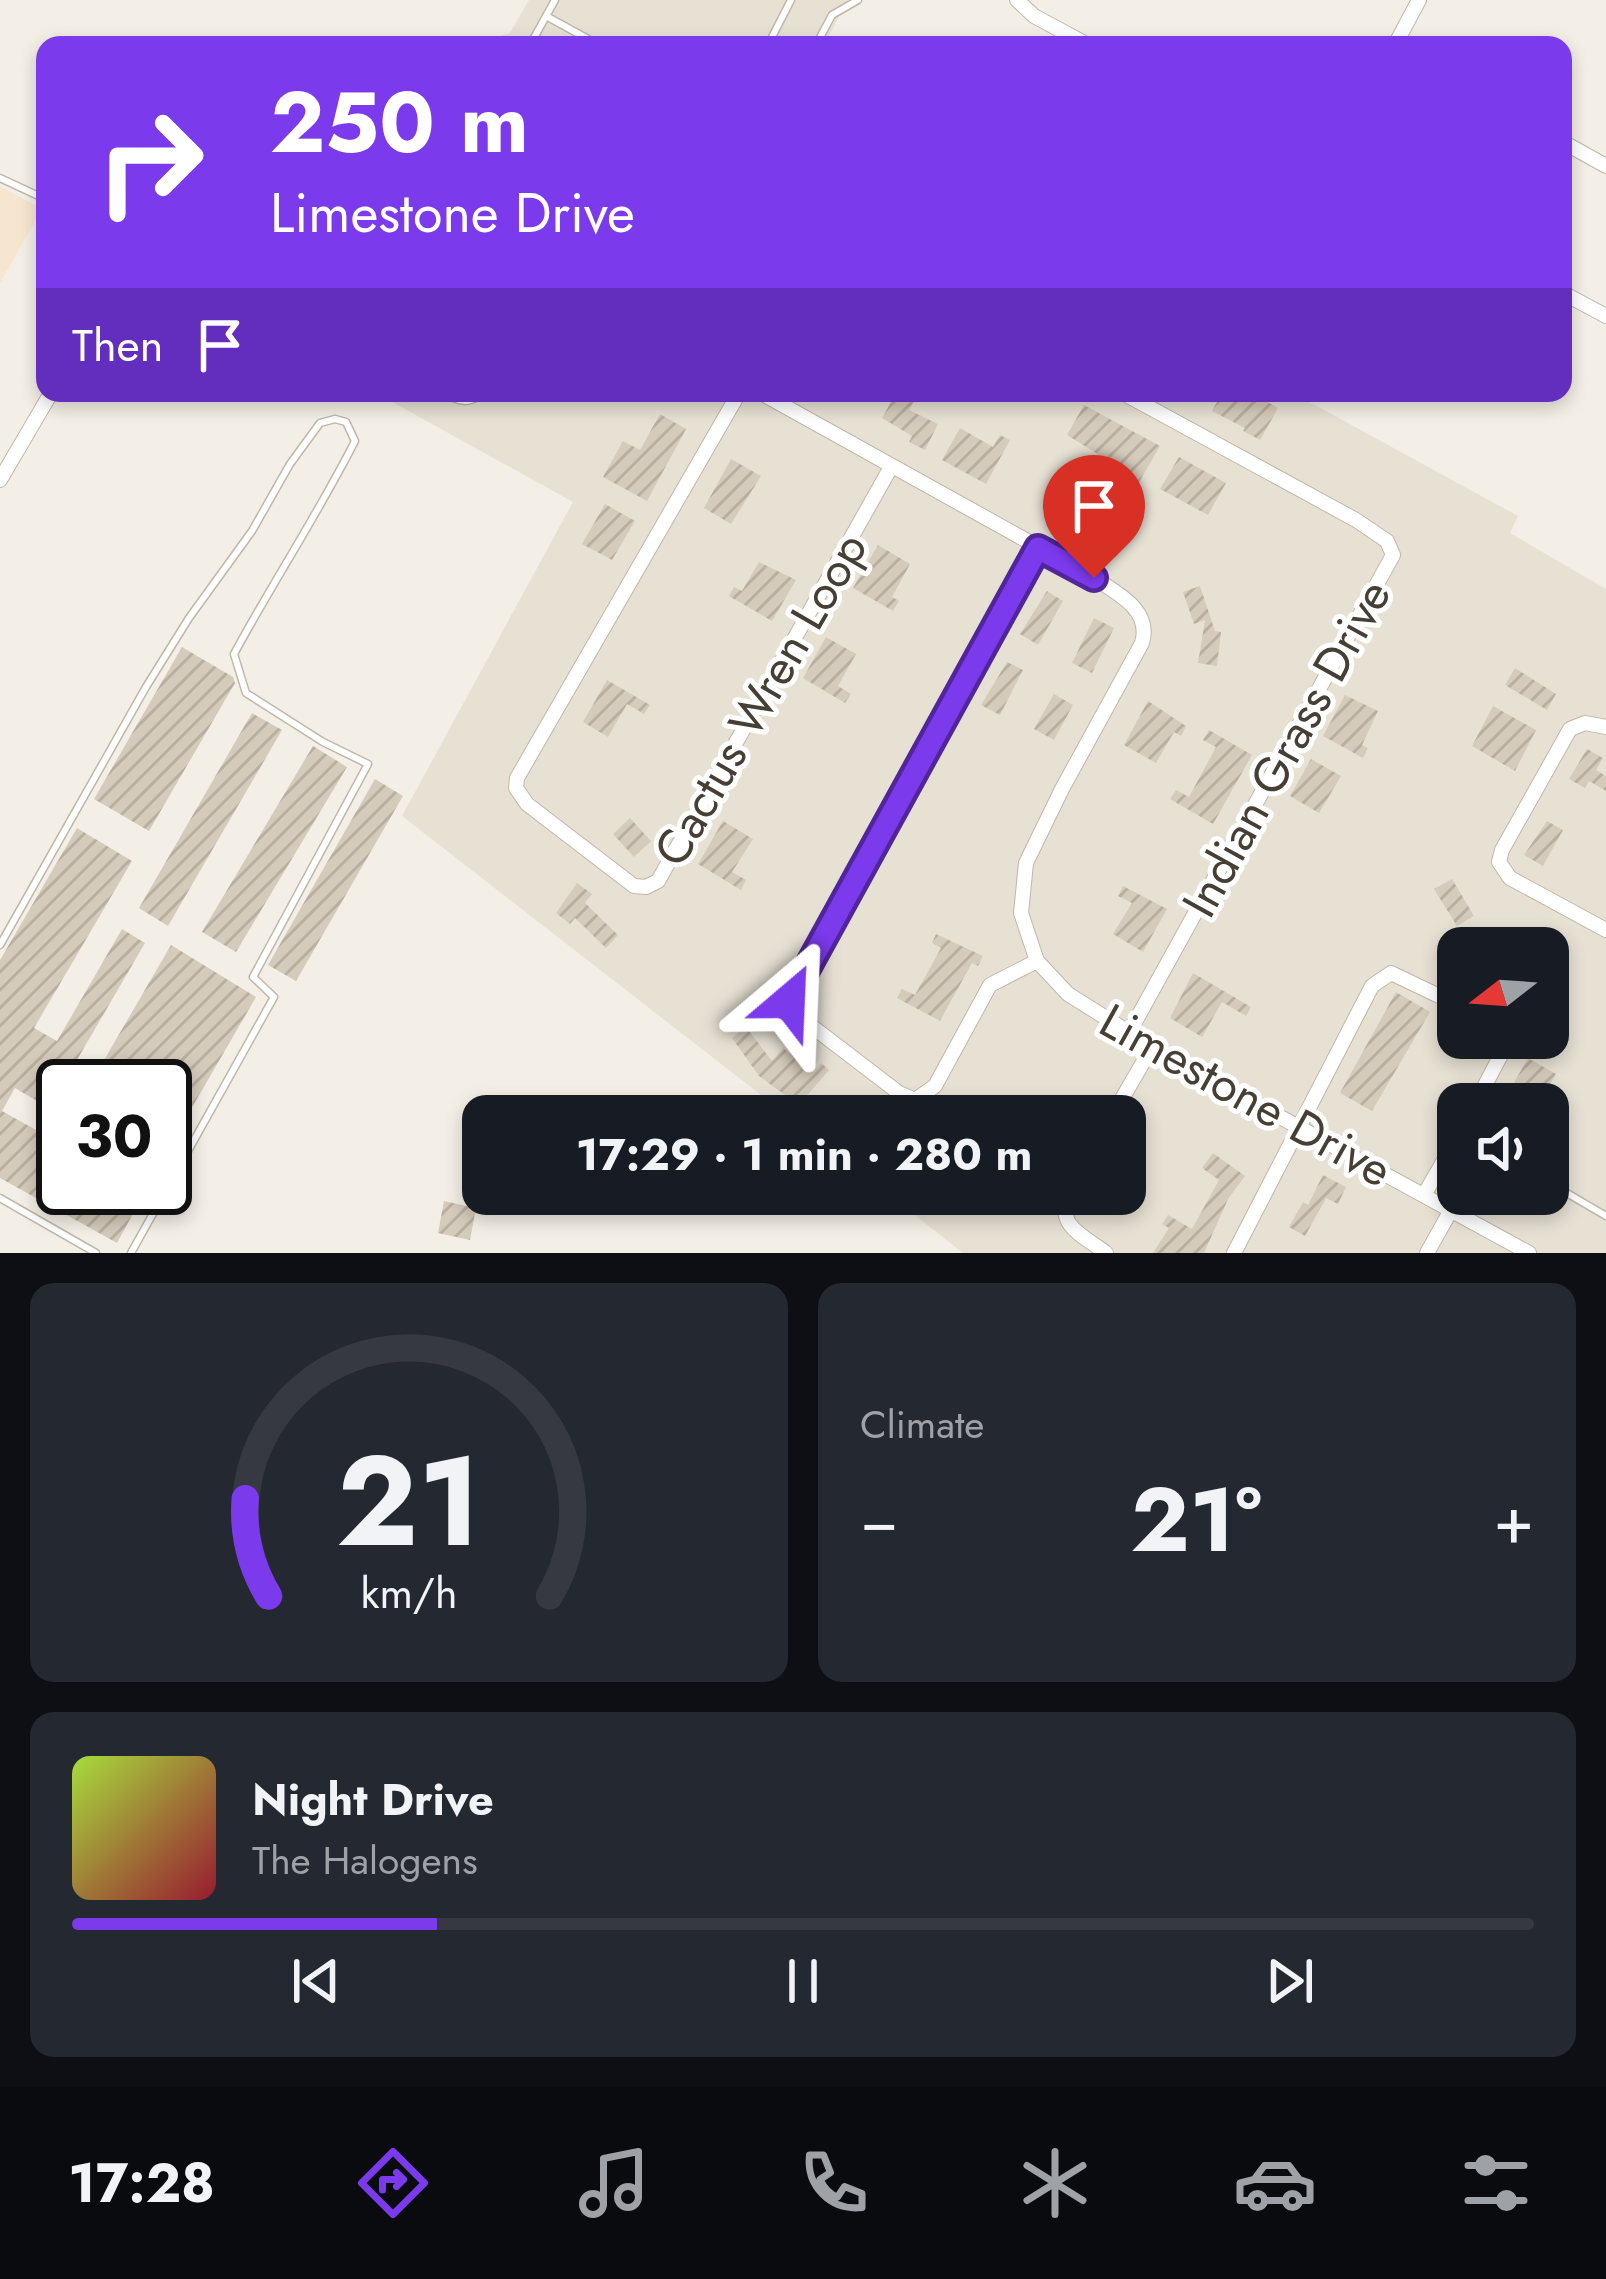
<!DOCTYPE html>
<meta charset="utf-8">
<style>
:root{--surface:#171b24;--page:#242831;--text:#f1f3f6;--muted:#9ea1a6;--line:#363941;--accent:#7c3aed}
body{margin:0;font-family:Jost,sans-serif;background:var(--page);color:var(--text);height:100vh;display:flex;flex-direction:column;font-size:45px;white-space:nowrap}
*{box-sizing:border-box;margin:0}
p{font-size:39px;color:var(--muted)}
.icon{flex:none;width:66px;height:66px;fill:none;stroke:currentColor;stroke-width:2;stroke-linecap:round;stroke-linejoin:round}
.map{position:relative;height:1253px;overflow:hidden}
.details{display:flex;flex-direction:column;gap:30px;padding:30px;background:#0d0f14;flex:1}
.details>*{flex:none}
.hud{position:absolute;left:36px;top:36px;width:1536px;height:366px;border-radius:24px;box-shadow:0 6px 18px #0003;background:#7c3aed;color:#fff;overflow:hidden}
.needle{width:78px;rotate:253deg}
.controls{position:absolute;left:1437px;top:927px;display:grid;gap:24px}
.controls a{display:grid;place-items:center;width:132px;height:132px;border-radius:24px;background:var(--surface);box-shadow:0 6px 18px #0003;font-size:60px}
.speed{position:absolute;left:36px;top:1059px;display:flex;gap:24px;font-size:60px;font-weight:700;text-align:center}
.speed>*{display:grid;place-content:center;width:156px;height:156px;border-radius:50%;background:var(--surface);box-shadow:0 6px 18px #0003;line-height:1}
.speed .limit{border:6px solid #111;border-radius:18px;background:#fff;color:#111}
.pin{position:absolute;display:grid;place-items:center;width:102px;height:102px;color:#fff;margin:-123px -51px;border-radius:50% 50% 50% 0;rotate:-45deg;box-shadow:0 0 12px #0007}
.pin .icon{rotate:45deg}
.me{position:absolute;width:132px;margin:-66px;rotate:26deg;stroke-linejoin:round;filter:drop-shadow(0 0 9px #0008)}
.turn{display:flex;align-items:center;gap:42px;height:252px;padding:0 36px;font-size:54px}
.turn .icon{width:156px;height:156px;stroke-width:2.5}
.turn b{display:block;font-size:84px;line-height:102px}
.then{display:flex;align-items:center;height:114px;padding:0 36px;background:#0003;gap:24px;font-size:45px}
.big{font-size:90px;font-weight:700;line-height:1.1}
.details .tile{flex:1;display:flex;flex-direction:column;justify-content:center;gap:18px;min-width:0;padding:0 42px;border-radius:24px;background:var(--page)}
.details .dial{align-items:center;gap:0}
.dial svg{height:312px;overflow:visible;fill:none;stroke:var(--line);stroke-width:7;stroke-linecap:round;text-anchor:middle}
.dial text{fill:var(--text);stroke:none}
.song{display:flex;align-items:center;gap:36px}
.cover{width:144px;height:144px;border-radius:18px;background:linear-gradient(135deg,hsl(80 70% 55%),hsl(350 70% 35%))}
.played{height:12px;border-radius:6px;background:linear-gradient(90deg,var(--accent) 25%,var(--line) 25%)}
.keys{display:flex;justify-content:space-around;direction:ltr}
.heat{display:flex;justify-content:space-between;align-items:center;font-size:66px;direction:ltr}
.details .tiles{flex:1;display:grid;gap:30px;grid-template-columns:1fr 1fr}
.tile:last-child{grid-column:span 2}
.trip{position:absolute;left:462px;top:1095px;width:684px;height:120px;border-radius:24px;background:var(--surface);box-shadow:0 6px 18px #0003;font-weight:700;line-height:120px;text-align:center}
.tab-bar{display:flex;height:192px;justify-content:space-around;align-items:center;background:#090b0e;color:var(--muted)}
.tab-bar .icon{width:84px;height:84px}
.tab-bar .current{color:var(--accent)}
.tab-bar b{font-size:54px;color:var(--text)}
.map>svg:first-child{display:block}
.residential{fill:#e7e1d4;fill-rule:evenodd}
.commercial{fill:#f6e6d0}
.building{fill:url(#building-hatch)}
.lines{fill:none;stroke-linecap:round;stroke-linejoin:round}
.service-casing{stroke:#bfb7a8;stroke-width:9}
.minor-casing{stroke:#bfb7a8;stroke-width:16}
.service{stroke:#fff;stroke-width:6}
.minor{stroke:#fff;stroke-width:14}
.route-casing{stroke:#51269a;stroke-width:30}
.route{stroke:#7c3aed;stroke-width:21}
.labels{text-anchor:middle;stroke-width:10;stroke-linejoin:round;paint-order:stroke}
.street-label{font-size:48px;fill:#463f35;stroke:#fff}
</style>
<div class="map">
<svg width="1606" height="1253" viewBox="0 0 1606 1253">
<defs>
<pattern id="building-hatch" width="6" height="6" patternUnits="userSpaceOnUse" patternTransform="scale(3)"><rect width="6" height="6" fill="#d5cbbb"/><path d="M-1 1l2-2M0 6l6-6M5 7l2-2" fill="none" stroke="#b8afa1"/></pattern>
</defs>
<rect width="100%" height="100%" fill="#f3efe6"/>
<!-- residential -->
<path class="residential" d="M529 0H848L824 45H469L510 33Z
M376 393H1293L1518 516 1510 533 1606 589V1253H963L888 1194H1125V1116H788L402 816 573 502ZM1458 948H1548V1038H1458ZM1458 1104H1548V1194H1458Z"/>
<!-- commercial -->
<path class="commercial" d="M0 186 42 209 0 283Z"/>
<!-- building -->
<path class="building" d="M896 393H919L909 410 938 424 925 450 909 442 912 436 882 418Z
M1226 393H1253L1278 408 1260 440 1243 431 1245 428 1212 411 1221 395Z
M1084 405 1160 446 1135 489 1125 483 1130 474 1067 435Z
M660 414 686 429 647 501 603 477 623 441 640 450Z
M960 428 993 447 1000 435 1010 440 986 484 942 460Z
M1179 457 1226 483 1208 515 1160 489Z
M731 459 761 476 731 524 704 508Z
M605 504 635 521 612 560 582 544Z
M878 545 910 564 892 597 899 601 893 611 853 588Z
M759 562 796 580 772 621 729 596 734 587 742 591Z
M1200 586 1215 631 1221 632 1217 666 1198 663 1205 620 1194 624 1183 592Z
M1047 591 1063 601 1038 645 1020 634Z
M1094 618 1114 628 1092 673 1072 663Z
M826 637 856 654 838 686 851 694 845 703 803 678Z
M182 647 233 677 235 683 149 831 94 799Z
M1007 662 1023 670 1000 715 981 705Z
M1515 668 1556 694 1547 710 1505 685Z
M607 680 650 705 644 714 627 704 608 737 583 722Z
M1054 694 1073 705 1054 740 1034 729Z
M1345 695 1378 711 1362 745 1368 748 1363 758 1323 736Z
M1148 701 1186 726 1181 736 1174 732 1156 763 1124 745Z
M1493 706 1536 730 1515 771 1472 746Z
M252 713 282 730 168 926 139 908Z
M1209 730 1252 755 1213 824 1170 799 1176 790 1189 797 1216 747 1203 740Z
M313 746 347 767 236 952 202 932Z
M1587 749 1603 758 1596 770 1606 776V791L1589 781 1585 788 1569 779Z
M1311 759 1341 776 1319 813 1290 796Z
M375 779 403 796 296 981 268 965Z
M630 818 651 841 634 857 613 834Z
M723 821 753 839 732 872 746 880 741 890 698 864Z
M1547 821 1563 830 1543 866 1524 855Z
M77 828 132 861 34 1028 57 1041 122 929 145 943 49 1108 15 1088 2 1111 63 1145V1188H147L117 1243 0 1178V960Z
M1452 879 1474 916 1457 926 1434 889Z
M577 883 592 894 585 903 618 935 606 948 575 918 570 924 556 913Z
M1123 886 1167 909 1143 952 1113 934 1132 903 1118 896Z
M936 934 983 956 978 966 972 963 940 1021 897 998 902 989 915 995 941 948 932 943Z
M171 945 256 997 165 1154V1086H89Z
M1193 973 1251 1007 1246 1016 1222 1002 1202 1037 1170 1018Z
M1396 992 1430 1012 1372 1111 1340 1093Z
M746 1027 772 1061 783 1048 813 1072 821 1063 829 1070 799 1105 759 1076 732 1038Z
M1528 1058 1556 1074 1539 1104H1502Z
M1213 1153 1245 1176 1228 1199 1204 1253H1153L1169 1228 1162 1224 1168 1215 1192 1229 1219 1180 1202 1168Z
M1323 1175 1346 1187 1338 1204 1326 1198 1305 1236 1289 1227 1303 1202 1308 1205Z
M444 1201 476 1208 470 1240 438 1233Z"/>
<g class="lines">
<!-- service casing -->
<g class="service-casing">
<path id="service" d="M546 16 599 45
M530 45 555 0
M768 45 791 0
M816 45 832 15 858 0
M0 178 45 199
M443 393C460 402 468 405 484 393
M0 945 146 687 189 618 252 531 290 464 320 423 335 419 346 422 355 441C318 514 273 582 234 654L246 693 323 742 368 764 253 977 274 997 131 1253
M1548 1182 1606 1216
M0 1198 96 1253"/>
</g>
<!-- minor casing -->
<g class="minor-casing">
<path id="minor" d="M1017 0 1034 16 1088 45
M1395 45 1419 0
M1563 142 1606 166
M1563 293 1606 316
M739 393 517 778 516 788 527 804 634 886 646 887 658 881 891 467
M761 393 1094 578C1117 593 1152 610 1142 643L1062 789 1026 863 1021 913 1037 961 1068 994 1152 1047 1529 1253
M1123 393 1356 520 1387 541 1393 555 1130 1031
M0 480 51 393
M1606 727 1585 723 1570 729 1502 850 1499 862 1510 878 1606 930
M1037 961 990 985 935 1086 915 1100 899 1093 797 1015 789 1001 1038 548
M1475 1104 1502 1053V1038
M1112 1116 1152 1047
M1068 1194C1056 1227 1083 1235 1106 1253
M1424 1195 1458 1136
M1234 1253 1372 986 1391 973 1458 1005
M1427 1253 1451 1210"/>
</g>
<!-- service -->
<use href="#service" class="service"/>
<!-- minor -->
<use href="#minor" class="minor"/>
</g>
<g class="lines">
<!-- route casing -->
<g class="route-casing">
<path id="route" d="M789 1001 1038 548 1094 578"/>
</g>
<!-- route -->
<use href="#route" class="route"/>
</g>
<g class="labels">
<!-- street labels -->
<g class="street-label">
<text transform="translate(760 699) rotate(-60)" y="17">Cactus Wren Loop</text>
<text transform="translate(1286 748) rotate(-61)" y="17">Indian Grass Drive</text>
<text transform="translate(1246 1095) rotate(29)" y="17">Limestone Drive</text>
</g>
</g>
</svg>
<div class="controls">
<a><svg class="needle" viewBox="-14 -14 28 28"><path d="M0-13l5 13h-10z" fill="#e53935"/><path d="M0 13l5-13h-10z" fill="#9ea1a6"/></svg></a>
<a><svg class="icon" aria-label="sound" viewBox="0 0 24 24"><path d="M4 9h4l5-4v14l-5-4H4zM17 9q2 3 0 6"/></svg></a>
</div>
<div class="speed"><div class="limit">30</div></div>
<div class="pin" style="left:1094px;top:578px;background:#d93025"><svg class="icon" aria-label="arrive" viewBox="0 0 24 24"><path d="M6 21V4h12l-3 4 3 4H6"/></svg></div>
<svg class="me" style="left:789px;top:1001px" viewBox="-20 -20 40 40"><path d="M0-17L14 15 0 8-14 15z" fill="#7c3aed" stroke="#fff" stroke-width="4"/></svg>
<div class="trip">17:29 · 1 min · 280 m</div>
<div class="hud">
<div class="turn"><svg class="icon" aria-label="right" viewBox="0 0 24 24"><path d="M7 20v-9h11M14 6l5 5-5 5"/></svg><div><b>250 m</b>Limestone Drive</div></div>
<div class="then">Then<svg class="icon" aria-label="arrive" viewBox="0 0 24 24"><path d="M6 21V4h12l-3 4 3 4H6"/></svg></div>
</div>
</div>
<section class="details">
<div class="tiles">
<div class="tile dial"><svg viewBox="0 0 100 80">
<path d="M14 69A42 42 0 1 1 86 69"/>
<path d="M14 69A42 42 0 0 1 8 44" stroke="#7c3aed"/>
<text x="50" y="56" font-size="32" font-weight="700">21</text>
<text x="50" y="72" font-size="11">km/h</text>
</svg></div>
<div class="tile"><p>Climate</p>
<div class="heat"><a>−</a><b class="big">21°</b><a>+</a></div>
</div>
<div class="tile">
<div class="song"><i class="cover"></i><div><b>Night Drive</b><p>The Halogens</p></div></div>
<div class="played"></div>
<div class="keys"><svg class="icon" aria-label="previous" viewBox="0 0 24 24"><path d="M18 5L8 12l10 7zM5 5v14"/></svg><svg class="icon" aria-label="pause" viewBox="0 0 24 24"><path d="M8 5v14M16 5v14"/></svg><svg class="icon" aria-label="next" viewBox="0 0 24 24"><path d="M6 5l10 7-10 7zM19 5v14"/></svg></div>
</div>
</div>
</section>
<nav class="tab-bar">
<b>17:28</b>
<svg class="icon current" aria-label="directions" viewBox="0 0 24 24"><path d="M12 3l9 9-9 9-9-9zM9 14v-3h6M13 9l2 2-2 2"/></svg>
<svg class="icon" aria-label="music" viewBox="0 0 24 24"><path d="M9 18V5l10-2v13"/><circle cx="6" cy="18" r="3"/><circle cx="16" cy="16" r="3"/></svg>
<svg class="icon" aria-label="phone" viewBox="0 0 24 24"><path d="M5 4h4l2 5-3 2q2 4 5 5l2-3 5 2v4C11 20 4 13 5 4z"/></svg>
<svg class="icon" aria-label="climate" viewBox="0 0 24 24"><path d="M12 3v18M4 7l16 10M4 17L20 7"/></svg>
<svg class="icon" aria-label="car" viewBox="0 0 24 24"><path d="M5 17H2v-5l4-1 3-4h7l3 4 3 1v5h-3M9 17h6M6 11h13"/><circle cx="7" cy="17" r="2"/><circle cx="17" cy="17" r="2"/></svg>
<svg class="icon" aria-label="filters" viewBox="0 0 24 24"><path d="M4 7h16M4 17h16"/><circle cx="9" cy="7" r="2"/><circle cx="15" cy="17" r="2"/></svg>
</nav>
